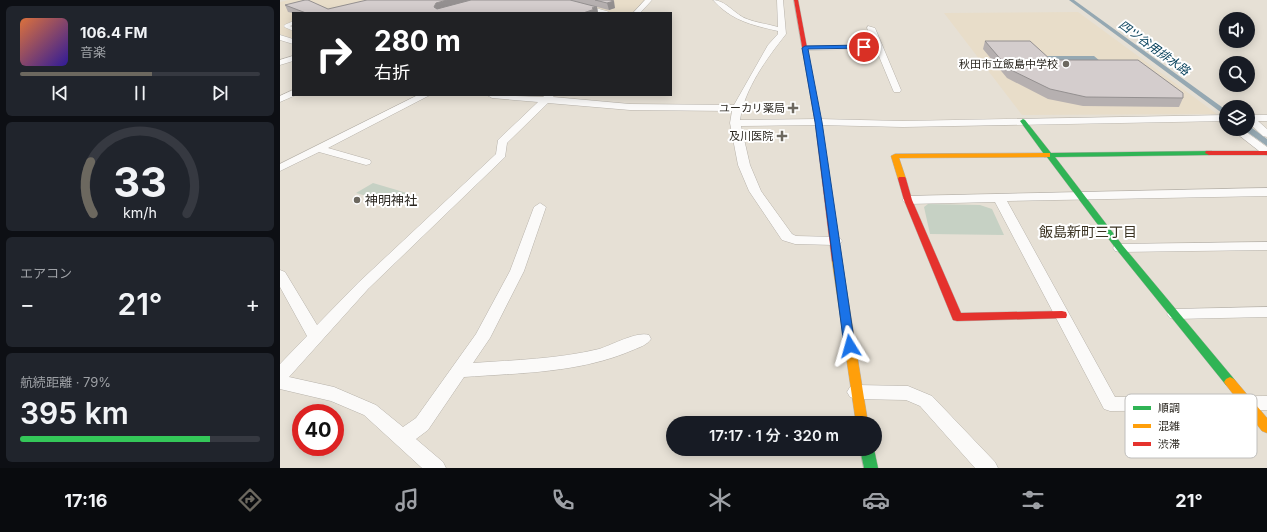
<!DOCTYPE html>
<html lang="ja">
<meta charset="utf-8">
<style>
:root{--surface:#171b24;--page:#20242c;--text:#f1f3f6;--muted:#9ea1a6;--line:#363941;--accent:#6c685f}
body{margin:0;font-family:Inter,"Noto Sans JP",sans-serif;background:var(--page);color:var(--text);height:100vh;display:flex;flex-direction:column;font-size:15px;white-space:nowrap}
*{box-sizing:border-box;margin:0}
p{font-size:13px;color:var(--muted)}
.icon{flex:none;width:22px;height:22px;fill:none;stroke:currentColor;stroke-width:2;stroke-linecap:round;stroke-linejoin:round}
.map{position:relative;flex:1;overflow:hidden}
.panel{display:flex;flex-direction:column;gap:6px;padding:6px;background:#0d0f14;width:280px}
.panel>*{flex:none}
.banner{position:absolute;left:12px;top:12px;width:380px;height:84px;border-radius:0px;box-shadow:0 2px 10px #0003;background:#202124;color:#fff;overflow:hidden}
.tools{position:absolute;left:939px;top:12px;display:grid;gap:8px}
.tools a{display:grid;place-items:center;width:36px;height:36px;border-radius:50%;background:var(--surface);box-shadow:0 2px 10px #0003;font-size:20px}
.speed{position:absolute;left:12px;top:404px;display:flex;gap:8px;font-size:20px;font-weight:700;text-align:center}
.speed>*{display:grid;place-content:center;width:52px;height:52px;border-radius:50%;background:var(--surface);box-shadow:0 2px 10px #0003;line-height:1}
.speed .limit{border:6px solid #d22;background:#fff;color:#111}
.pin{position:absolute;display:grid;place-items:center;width:34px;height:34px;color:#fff;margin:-17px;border:2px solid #fff;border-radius:50%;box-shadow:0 1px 4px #0007}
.me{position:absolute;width:44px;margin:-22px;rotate:352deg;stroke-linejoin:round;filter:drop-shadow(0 0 3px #0008)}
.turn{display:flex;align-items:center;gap:14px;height:84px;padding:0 16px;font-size:18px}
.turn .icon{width:52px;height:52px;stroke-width:2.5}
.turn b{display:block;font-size:28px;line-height:34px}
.big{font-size:30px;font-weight:600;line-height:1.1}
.panel .card{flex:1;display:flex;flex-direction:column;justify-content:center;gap:6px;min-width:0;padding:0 14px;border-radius:6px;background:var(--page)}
.panel .dial{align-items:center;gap:0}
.dial svg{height:104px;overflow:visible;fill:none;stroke:var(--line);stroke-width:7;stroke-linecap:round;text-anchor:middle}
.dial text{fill:var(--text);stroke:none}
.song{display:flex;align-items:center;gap:12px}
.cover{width:48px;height:48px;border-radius:6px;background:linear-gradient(135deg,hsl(20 70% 55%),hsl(250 70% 35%))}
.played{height:4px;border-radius:2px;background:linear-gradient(90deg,var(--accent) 55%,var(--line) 55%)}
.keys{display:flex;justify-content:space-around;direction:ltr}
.heat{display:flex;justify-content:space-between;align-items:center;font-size:22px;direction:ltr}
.charge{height:6px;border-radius:3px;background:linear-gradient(90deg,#34c759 79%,var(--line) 0)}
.trip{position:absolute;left:386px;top:416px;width:216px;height:40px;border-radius:20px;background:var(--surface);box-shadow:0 2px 10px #0003;font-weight:600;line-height:40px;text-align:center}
.menu{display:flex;height:64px;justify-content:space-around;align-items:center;background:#090b0e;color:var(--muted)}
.menu .icon{width:28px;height:28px}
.menu .active{color:var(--accent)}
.menu b{font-size:18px;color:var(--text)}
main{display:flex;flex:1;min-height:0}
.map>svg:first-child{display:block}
.built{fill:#e8ddc9}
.green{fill:#c6d1c4}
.water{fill:#95a8b2}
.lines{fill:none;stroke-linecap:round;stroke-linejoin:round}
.lane-casing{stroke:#b7b2aa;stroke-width:4}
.street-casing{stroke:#b7b2aa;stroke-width:1}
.fast-casing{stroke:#b7b2aa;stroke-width:1}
.slow-casing{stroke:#b7b2aa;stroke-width:1}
.jam-casing{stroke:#b7b2aa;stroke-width:1}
.lane{stroke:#fbfaf9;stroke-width:3.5}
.street{fill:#fbfaf9;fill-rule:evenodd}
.fast{fill:#30b455;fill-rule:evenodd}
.slow{fill:#ff9f0a;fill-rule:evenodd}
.jam{fill:#e5322d;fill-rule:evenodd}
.wall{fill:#b6b0b0}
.shaded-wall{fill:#949090}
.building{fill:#d4cdcd;stroke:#949090}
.route{fill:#1a73e8;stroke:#114b97}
.poi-dot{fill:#6c685f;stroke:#fff;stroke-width:1.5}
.labels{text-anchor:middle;stroke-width:4;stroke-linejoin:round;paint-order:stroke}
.far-poi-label{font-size:11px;fill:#2b2720;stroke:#fff;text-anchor:end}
.far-water-label{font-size:12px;font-style:italic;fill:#003c57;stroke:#fff}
.poi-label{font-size:13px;fill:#2b2720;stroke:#fff;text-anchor:start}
.neighbourhood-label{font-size:14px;fill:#3b3322;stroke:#fff}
.key{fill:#fff;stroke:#bfbebc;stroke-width:1}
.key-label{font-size:11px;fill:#2b2720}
</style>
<main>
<section class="panel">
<div class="card">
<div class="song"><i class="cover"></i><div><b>106.4 FM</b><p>音楽</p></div></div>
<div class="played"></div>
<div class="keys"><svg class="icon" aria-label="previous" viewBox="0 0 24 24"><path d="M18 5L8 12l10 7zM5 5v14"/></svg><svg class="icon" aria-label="pause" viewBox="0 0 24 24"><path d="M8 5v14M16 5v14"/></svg><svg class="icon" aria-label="next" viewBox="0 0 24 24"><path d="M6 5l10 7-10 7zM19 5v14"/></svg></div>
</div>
<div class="card dial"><svg viewBox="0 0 100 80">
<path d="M14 69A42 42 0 1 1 86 69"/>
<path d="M14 69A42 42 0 0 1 12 29" stroke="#6c685f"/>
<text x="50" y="56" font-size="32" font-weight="700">33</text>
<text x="50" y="72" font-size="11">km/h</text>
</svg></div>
<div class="card"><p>エアコン</p>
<div class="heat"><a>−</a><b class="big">21°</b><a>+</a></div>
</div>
<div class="card"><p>航続距離 · 79%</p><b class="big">395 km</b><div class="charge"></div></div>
</section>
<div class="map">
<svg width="987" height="468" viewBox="0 0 987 468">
<rect width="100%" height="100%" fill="#e6e0d5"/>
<!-- built -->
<path class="built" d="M9 0H365L352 13H13V39L0 34V2Z
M798 12 937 114 742 115 664 13Z"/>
<!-- green -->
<path class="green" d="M93 183 127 193 111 203 76 193Z
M648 204 700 205 712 209 724 235 650 234 644 207Z"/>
<!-- water -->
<path class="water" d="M789 0H794L946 110V116Z
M769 56H814L826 66H780L759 57Z
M968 125 987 139V146L963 129H968Z"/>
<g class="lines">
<!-- lane casing -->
<g class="lane-casing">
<path id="lane" d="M309 8 327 13
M13 23 6 26 13 29"/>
</g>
<!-- street casing -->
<g class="street-casing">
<path id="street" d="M365 0H372L360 13H353Z
M433 0C446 0 455 15 467 19 477 23 488 24 498 27L497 0H503L506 34C487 58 464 89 460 120L538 119 623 121 946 115V121L623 127 538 125 461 126 470 165 481 191 512 234 516 236 555 237 560 238 562 241 560 244 555 245 515 244 502 240 469 191 458 165 450 123 452 111 350 110 268 103 227 143 225 157 88 289 9 377 54 387 96 405 123 427 136 418 196 334 230 271 254 207 260 203 266 207 244 271 210 338 193 363C235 360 278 359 319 349 332 345 357 331 369 335L371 339C367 345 360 347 353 350 300 373 240 373 184 377L148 430 136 439 163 462 166 468H142L84 415 51 401 0 389V364L27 336 0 287V270L5 272 37 325 78 283 216 154 218 140 258 102 212 98 207 95 263 97 265 95H275L273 97 350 104 454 105 488 45 498 34V31C472 25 452 21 433 0Z
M588 26 595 28 621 90 620 92H614L613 90 596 49 525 50 521 48 525 46 594 45 587 28Z
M0 35 13 39V44L0 40Z
M13 56V61L0 65V60Z
M13 90V95H16L0 102V96Z
M138 95H150L48 148 90 160 91 162 90 164 86 165 39 152 0 171V164Z
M968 115H987V121H978L987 129V137L983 136 968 122Z
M951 129H962L987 147V155L983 154Z
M987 188V196L727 201 835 397 987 396V410L830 411 824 409 715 202 628 204 622 200 628 196Z
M987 242V250L840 252 835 251 833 248 835 245 840 244Z
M987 307V317L895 319 890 318 887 314 890 310 895 309Z
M576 385 628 386 652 396 715 462 718 468H695L640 406 626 400 576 399 570 397 567 392 570 387Z"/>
</g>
<!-- fast casing -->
<g class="fast-casing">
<path id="fast" d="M743 119 745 120 771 153 932 151 933 153 929 155 775 157 843 246 954 379 956 382 954 385 950 387 946 385 837 250 767 157H764V154L740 121Z
M580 449H594L598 468H584Z"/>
</g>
<!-- slow casing -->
<g class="slow-casing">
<path id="slow" d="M767 153H770V157L619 158 626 179 622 181 618 179 611 156 615 154Z
M557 258 562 261 588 423H576L552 261Z
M950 377 954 379 987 418V433L982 431 946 385 944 382 946 379Z"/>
</g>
<!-- jam casing -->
<g class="jam-casing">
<path id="jam" d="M514 0H518L541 122 562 261 557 264 552 261 535 122Z
M926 151H987V155H929L925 153Z
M619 177H625L626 179 632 200 681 313 782 311 786 312 787 315 786 318 677 321 673 320 624 200 618 179Z"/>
</g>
<!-- lane -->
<use href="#lane" class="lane"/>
<!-- street -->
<use href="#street" class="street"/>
<!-- fast -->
<use href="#fast" class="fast"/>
<!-- slow -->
<use href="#slow" class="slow"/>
<!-- jam -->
<use href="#jam" class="jam"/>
</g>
<!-- wall -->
<path class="wall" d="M291 0H330L335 8 329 10 317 7 318 13H13L8 12 5 5 48 9Z
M705 41 903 98 899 107 803 106 768 99 727 78 703 49Z"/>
<!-- shaded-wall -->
<path class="shaded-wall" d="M167 0H195L158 10 154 7 156 3Z
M334 1 335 8 329 10 327 3Z
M317 7 318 13H303L312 8Z"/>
<!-- building -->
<path class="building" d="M25 0H28L48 9 87 0H167L156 3 154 7 157 9 191 0H290L317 7 312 8 315 9 303 13H26L5 5Z
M315 0H330L334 1 327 3Z
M705 41H750L771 60H858L903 93V98L806 97 770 89 729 69Z"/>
<!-- route -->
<path class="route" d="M584 45 586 48 528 49 542 122 575 346 573 349H566L564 346 535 122 522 48 525 46Z"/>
<!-- markers -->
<g class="poi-dot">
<circle cx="786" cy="64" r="4"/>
<path d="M511 102h4v4h4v4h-4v4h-4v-4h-4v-4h4z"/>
<path d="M500 130h4v4h4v4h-4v4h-4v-4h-4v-4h4z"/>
<circle cx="77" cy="200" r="4"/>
</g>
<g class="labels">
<!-- far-poi labels -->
<g class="far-poi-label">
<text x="778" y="68">秋田市立飯島中学校</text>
<text x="505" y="112">ユーカリ薬局</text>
<text x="493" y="140">及川医院</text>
</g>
<!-- far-water labels -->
<g class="far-water-label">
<text transform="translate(874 48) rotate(36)" y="4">四ツ谷用排水路</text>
</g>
<!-- poi labels -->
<g class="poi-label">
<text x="85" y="205">神明神社</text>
</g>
<!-- neighbourhood labels -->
<g class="neighbourhood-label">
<text x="808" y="237">飯島新町三丁目</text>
</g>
</g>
<!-- legend -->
<rect x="845" y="394" width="132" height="64" rx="6" class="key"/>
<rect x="853" y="406" width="18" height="4" fill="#30b455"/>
<rect x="853" y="424" width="18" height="4" fill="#ff9f0a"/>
<rect x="853" y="442" width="18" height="4" fill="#e5322d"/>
<g class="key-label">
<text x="878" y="412">順調</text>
<text x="878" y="430">混雑</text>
<text x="878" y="448">渋滞</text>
</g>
</svg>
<div class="tools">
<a><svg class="icon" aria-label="sound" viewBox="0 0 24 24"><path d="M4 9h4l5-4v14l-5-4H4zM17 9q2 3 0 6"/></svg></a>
<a><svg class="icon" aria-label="search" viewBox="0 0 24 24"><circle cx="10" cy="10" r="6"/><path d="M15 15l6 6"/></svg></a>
<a><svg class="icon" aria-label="layers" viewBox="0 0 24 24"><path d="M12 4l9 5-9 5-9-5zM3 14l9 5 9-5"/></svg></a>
</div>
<div class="speed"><div class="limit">40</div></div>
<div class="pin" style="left:584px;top:47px;background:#d93025"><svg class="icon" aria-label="arrive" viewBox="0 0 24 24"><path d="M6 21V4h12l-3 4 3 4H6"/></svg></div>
<svg class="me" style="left:570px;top:346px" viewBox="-20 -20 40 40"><path d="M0-17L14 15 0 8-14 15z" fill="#1a73e8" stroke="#fff" stroke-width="4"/></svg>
<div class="trip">17:17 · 1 分 · 320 m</div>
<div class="banner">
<div class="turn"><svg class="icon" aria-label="right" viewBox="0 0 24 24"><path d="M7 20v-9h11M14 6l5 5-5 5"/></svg><div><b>280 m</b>右折</div></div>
</div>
</div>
</main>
<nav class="menu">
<b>17:16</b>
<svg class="icon active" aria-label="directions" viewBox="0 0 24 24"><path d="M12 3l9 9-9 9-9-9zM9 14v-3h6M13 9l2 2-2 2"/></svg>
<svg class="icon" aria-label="music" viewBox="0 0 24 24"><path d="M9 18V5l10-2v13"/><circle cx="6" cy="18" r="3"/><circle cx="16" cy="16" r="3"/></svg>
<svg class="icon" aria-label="phone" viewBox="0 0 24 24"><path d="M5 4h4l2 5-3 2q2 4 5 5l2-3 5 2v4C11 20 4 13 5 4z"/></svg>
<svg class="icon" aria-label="climate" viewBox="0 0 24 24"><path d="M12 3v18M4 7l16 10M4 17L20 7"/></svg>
<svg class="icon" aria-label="car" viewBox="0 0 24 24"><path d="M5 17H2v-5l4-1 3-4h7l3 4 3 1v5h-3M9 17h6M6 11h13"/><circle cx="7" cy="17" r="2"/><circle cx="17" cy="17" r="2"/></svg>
<svg class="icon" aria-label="filters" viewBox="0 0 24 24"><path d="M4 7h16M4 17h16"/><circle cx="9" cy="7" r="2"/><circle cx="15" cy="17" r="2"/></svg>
<b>21°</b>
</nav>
